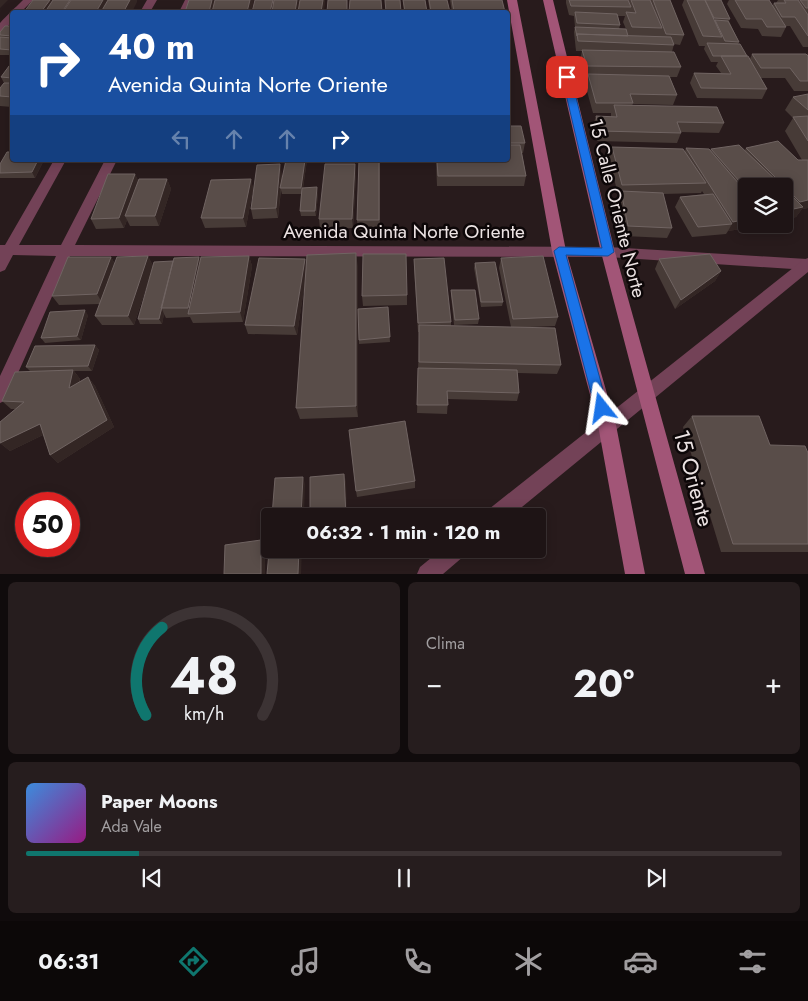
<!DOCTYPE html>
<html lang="es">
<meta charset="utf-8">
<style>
:root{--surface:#1e1415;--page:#261d1e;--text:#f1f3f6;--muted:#a19ea0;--line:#3c3334;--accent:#0f766e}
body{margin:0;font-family:Jost,sans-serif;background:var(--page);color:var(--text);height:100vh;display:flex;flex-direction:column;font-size:19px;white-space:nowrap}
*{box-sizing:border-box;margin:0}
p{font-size:16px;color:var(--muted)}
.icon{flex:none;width:28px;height:28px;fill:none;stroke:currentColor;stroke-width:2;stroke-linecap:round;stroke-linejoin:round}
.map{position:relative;height:574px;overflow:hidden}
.drawer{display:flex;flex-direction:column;gap:8px;padding:8px;background:#100b0c;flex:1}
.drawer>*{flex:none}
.guide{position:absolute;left:10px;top:10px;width:500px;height:152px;border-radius:5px;box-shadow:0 2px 12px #0003,0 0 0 1px var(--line);background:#1a4fa0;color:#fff;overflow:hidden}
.tools{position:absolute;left:738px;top:178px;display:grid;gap:10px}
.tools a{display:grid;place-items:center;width:55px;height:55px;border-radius:5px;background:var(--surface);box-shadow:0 2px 12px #0003,0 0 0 1px var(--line);font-size:25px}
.speed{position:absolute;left:15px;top:492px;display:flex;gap:10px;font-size:25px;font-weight:700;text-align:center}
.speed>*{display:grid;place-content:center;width:65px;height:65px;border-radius:50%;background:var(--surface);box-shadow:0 2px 12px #0003,0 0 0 1px var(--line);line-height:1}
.speed .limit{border:8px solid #d22;background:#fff;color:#111}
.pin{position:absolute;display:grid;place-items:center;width:42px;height:42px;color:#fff;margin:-21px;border-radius:10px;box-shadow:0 2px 8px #0006}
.me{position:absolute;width:55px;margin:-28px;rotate:345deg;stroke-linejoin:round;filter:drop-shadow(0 0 4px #0008)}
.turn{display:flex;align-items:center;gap:18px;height:105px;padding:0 15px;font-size:22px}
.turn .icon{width:65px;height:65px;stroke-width:2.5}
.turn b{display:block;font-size:35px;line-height:42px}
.lanes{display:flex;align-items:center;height:48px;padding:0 15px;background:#0003;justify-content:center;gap:25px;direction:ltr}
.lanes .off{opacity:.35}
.big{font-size:38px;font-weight:700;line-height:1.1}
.drawer .tile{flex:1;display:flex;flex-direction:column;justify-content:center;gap:8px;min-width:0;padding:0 18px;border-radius:8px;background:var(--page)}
.drawer .dial{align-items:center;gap:0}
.dial svg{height:130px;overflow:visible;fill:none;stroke:var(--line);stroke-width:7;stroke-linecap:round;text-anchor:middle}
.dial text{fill:var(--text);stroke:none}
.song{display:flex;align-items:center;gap:15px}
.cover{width:60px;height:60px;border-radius:8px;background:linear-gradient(135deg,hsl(210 70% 55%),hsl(310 70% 35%))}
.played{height:5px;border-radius:2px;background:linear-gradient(90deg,var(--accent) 15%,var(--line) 15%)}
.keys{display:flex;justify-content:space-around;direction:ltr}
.heat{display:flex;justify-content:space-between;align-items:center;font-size:28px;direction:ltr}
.drawer .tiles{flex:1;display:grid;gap:8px;grid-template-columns:1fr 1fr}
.tile:last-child{grid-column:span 2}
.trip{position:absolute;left:261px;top:508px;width:285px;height:50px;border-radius:5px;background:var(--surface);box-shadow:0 2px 12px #0003,0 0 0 1px var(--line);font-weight:700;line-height:50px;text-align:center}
.tab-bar{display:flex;height:80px;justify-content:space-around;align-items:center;background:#0c0808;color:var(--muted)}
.tab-bar .icon{width:35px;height:35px}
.tab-bar .on{color:var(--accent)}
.tab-bar b{font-size:22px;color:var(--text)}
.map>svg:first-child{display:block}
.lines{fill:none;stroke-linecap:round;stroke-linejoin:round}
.minor{fill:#734257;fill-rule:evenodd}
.tertiary{fill:#734257;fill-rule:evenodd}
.secondary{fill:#a25577;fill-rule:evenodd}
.wall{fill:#473b37;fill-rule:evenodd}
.shaded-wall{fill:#332624}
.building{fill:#594d49;stroke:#706462}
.route{fill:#1a73e8;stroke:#114b97}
.labels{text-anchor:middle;stroke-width:5;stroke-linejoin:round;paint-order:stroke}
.street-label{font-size:19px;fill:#ece3e3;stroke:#0d0708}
.near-street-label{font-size:22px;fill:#ece3e3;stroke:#0d0708}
</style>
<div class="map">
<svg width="808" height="574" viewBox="0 0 808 574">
<rect width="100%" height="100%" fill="#281b1c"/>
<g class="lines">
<!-- minor -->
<path class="minor" d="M23 0H33L21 12H12V21L4 31 0 32V23C8 14 14 9 23 0Z
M147 0H157L150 12H140Z
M185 0H195L189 12H179Z
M54 160H66L19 245H61L105 160H117L75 245 608 247 807 259 808 270 608 257 70 256 6 400 0 403V376L56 256 13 255 5 270 0 272V245H5Z"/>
<!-- tertiary -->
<path class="tertiary" d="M808 258V272L511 516H486L489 509 803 260Z
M442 549H467L464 556 443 574H417L420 567Z"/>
<!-- secondary -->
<path class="secondary" d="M507 0H517L566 251 616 425 645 574H625L598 425 552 251Z
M543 0H553L615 252 705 574H685L601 252Z"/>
</g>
<!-- wall -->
<path class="wall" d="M403 0H425L427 12H404Z
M428 0H447L450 12H430Z
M450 0H502L505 12H452Z
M566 0H670L684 35 680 45 674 44 672 52 681 67 677 77H670L677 95 673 105 633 104 632 105 724 123 719 133 681 132V133L677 143 597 141 593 126 596 116 611 117V113H593L585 84 588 76H584L580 60 582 51H576L574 32 575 27 574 16 569 15 566 3ZM618 16H625L623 22 626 29H619L620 25Z
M684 0H721L730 19 729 21 739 42 738 44 747 56 750 59 752 54 807 55 808 53V91H794L785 78H761L767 89 762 99 697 98 690 83 694 73H721L716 66 718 62H711L704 49 705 46H699L682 5Z
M729 0H769L772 6 774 3H776L778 0H808V47H803L790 26H786V27L781 37 762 36 758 29 741 28 727 4Z
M12 26V55H0V32Z
M12 62V107L0 106V88L4 83 1 77Z
M808 94V208L802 209 796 217 784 220V186H746V224L760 226 728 231 726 234 692 237 675 207 680 197 704 194 702 191 701 193 663 194 672 228 667 238 624 236 617 201 619 195H618L609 157 612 147 685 151 686 148 710 150 711 149 745 150 746 148 798 160H802L785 131 793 118 785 110 793 97Z
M508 126 525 143 523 153H522L526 176 524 186H437L436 160H508Z
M12 160H44L35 178H0V164Z
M286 160H307L303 188 318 193 316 216H301L300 211 301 194H282L281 190 278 218 253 219 251 209 282 174V182Z
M359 160H380V230H358L357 220Z
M135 174 138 181 167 179 171 189 159 226H130L127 220 124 228 96 229 91 219Z
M356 174 353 228 320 229 319 219Z
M251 179 253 189 246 227 205 228 201 218Z
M148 256 153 266 134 325H102L95 316 100 304 59 305 52 296 111 257 115 264Z
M249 256 252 266 243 322 193 323 190 317 166 318 164 314 162 324H140L138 319 173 261 199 257 200 261Z
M501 258 558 317 555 326 531 327 561 365 557 374 518 373 519 393 517 401 448 399 447 414 417 413 419 332H418L414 268V259L451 322V326L511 327 499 268Z
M305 259 306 267 358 266V309L388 307 390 342 359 344 358 313V417L300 419 296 408 306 274 297 335 248 334 245 325Z
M659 259 721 271 715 281 675 309 655 269Z
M475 263 503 302 502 306 481 307 474 268Z
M451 290 479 319 478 324 454 325 451 295Z
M407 295V305L363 306 362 296Z
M88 315 81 340 45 343 41 338Z
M95 345 99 350 92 371H74L80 379V382L88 377 95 386 114 427 58 463 50 455 43 435 10 451 0 443 15 409H11L2 401 31 372 26 367Z
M692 416 770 445 808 453V552H721L683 427Z
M415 481V488L357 497 356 491Z
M311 549H349V553L313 558 311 552Z"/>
<!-- shaded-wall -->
<path class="shaded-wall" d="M0 0H8L0 8Z
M50 0H56L47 12H41Z
M103 0H111L105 12H96Z
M130 0H137V2L132 12H125L124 11Z
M212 0H217L214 12H209Z
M250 0H254L251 12H247Z
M273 0H274L272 12H270Z
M297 0H299V2L298 12H295Z
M323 0H325V2L324 12H321Z
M38 160H44L35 178 32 172Z
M305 160H307L302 194 301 188Z
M280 164 282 174 278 218 276 208Z
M355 164 356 174 353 228 352 219Z
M135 174 140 184 125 216 127 220 124 228 119 218Z
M167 179 171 189 159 226 155 216Z
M251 179 253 189 246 227 243 218Z
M317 187 318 193 316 216 315 211Z
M808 200V208L802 209 796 217 784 220V211L795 209 800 202Z
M746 219V224H761L760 226 728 231 733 222Z
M356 253 358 266V417L356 406Z
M148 256 153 266 134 325 128 316Z
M249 256 252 266 243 322 240 312Z
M111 257 116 266 103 304 97 294Z
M199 257 203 267 191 314 188 308Z
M305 259 307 268 297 335 294 326Z
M721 271 715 281 675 309 681 300Z
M162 309 164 314 162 324 159 319Z
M85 310 88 315 81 340 77 336Z
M95 345 99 350 92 371 88 366Z
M73 370 80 379 76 396 69 388Z
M88 377 95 386 114 427 58 463 50 455Z
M40 424 49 432 10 451 0 443Z
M344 474 346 481 347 516H346Z
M303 477 305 484 304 516H301Z
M261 540 265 546V574H261Z
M299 549H302L301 574H298Z"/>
<!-- building -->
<path class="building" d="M33 0H50L41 12H24Z
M53 0H70L62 12H45Z
M71 0H103L96 12H63Z
M108 0H130L124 11H118V12H101Z
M189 0H212L209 12H185Z
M215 0H250L247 12H212Z
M255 0H273L270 12H252Z
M274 0H297L295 12H272Z
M300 0H323L321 12H298Z
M328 0H347V12H327Z
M350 0H381L382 12H349Z
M385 0H400L401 12H386Z
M403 0H425L427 12H405Z
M429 0H447L450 12H431Z
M452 0H502L505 12H454Z
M569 0H628L631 7 571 6Z
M631 0H650L662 28 632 27 626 12 636 13Z
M653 0H670L684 35 666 34Z
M687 0H705L722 37 703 36Z
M705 0H721L730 19 714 18Z
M735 0H769L786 27H767L762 19H746Z
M784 0H798L808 15V36L795 17H782L774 3H786Z
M800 0H808V8H806Z
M575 12 617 14 620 25 577 23Z
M715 20 728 21 739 42 725 41Z
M5 26H12V36L0 35V32Z
M575 27 626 29 628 36 577 34V36Z
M577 34 671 37 674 45 578 41Z
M0 37 12 38V50L0 49Z
M707 43 740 44 747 56H713Z
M582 50 674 52 681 67 587 66Z
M752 54H806L808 56V81H800L790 68H761Z
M721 56H748L767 89 701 88 694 73 731 74Z
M12 62V78L1 77Z
M588 74 669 76 677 95 630 94 633 103H596Z
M4 83H12V97L0 96V88Z
M808 94V110L793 97Z
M614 105 717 107 724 123 677 122 681 133 600 131 596 116 617 117Z
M808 116V141L793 117Z
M508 126H521L525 143H508Z
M778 141 798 160H808V200L800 202 746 148Z
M508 145H520L526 176H438L437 160H508Z
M739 145 782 186H746V189L711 149Z
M612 147 683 149 706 183 622 185Z
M686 148 709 149 746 192V219L733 222Z
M7 152H12V160H38L32 172 0 173V164Z
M286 160H305L301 188H280Z
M359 160H379V220H357Z
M280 164 276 208 251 209 257 165Z
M325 164H355L352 219H319Z
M108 174H135L119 218 91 219Z
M139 179H167L155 216H125Z
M251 179 243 218H201L211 180Z
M317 187 315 211H300L302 188Z
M784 188 803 207 784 211Z
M621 191 663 193 672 228 628 226Z
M713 194 732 224 698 227 680 197Z
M356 253V406L296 408 307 255Z
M363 254H406L407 295 362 296Z
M710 254 721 271 681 300 659 259Z
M148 256 128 316H95L117 257Z
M249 256 240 312 188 314 201 257Z
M543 256 558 317 513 319 501 258Z
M68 257H111L97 294 52 296Z
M199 257 188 308H161L174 258Z
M259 258 305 259 294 326 245 325Z
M444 258 451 322 418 323 414 259Z
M173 261 159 319H138L154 262Z
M495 262 503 302H481L475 263Z
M451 290H475L479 319 455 320Z
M388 307 390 337 359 340 358 309Z
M85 310 77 336 41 338 50 312Z
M419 325 555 328 561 365 419 362Z
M95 345 88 366 26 367 35 346Z
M418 368 517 370 519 393 447 391 448 405H417Z
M73 370 69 388 88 377 107 420 50 455 40 424 0 443V422L24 402 2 401 15 372Z
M692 416H759L770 445 805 446 808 453V544H733Z
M405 421 415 481 356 491 349 430Z
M344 474 346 516H310V477Z
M303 477 301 516H272L275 478Z
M261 540V574H224L225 545Z
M270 541V549H299L298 574H267Z
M311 549H337L311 552Z"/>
<!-- route -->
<path class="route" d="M564 76 571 77 614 252 608 256 566 255 608 408 606 412 602 414 597 412 595 408 554 251 559 247 602 248 562 77Z"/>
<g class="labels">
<!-- street labels -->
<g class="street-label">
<text transform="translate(618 208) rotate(76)" y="7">15 Calle Oriente Norte</text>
<text x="404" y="238">Avenida Quinta Norte Oriente</text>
</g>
<!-- near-street labels -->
<g class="near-street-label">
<text transform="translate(694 478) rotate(75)" y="8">15 Oriente</text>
</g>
</g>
</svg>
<div class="tools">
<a><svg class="icon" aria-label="layers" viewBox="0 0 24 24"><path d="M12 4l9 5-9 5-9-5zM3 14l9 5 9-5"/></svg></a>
</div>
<div class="speed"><div class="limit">50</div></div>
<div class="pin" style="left:567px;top:77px;background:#d93025"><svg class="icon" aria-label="arrive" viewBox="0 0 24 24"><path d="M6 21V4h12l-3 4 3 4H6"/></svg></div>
<svg class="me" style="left:602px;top:408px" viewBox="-20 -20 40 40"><path d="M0-17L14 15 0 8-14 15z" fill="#1a73e8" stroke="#fff" stroke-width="4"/></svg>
<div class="trip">06:32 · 1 min · 120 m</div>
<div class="guide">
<div class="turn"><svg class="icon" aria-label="right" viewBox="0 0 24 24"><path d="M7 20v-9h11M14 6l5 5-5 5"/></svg><div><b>40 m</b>Avenida Quinta Norte Oriente</div></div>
<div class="lanes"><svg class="icon off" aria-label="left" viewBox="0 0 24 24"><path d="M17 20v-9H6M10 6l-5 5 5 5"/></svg><svg class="icon off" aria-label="ahead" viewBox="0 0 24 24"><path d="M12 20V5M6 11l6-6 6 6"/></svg><svg class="icon off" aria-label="ahead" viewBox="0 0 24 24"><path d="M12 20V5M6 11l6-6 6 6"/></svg><svg class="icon" aria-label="right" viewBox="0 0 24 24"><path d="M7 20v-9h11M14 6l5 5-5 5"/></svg></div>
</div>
</div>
<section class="drawer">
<div class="tiles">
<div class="tile dial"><svg viewBox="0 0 100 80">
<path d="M14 69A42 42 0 1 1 86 69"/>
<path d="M14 69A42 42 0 0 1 24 15" stroke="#0f766e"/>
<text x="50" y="56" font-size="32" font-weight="700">48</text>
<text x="50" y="72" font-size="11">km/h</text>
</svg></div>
<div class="tile"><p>Clima</p>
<div class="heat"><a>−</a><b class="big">20°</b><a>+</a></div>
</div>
<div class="tile">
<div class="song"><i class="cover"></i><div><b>Paper Moons</b><p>Ada Vale</p></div></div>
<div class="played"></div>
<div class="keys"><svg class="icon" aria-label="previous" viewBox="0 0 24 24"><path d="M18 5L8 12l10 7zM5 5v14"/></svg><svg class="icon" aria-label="pause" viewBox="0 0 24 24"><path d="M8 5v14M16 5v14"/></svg><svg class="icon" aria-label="next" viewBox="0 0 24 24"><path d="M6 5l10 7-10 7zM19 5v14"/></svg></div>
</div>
</div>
</section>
<nav class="tab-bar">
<b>06:31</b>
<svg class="icon on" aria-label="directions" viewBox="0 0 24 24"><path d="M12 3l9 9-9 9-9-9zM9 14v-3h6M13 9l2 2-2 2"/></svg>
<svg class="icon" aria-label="music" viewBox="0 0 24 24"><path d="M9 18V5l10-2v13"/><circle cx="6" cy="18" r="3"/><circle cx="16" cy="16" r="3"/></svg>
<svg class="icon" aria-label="phone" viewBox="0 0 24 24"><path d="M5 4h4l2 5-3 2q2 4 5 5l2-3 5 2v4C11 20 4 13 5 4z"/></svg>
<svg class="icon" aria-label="climate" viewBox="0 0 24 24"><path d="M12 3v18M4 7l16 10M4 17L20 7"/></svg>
<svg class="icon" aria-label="car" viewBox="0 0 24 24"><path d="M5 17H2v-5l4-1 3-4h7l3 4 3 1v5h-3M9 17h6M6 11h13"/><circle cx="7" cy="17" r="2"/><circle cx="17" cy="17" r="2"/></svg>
<svg class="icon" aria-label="filters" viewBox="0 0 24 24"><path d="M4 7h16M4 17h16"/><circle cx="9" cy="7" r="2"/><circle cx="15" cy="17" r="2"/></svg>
</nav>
